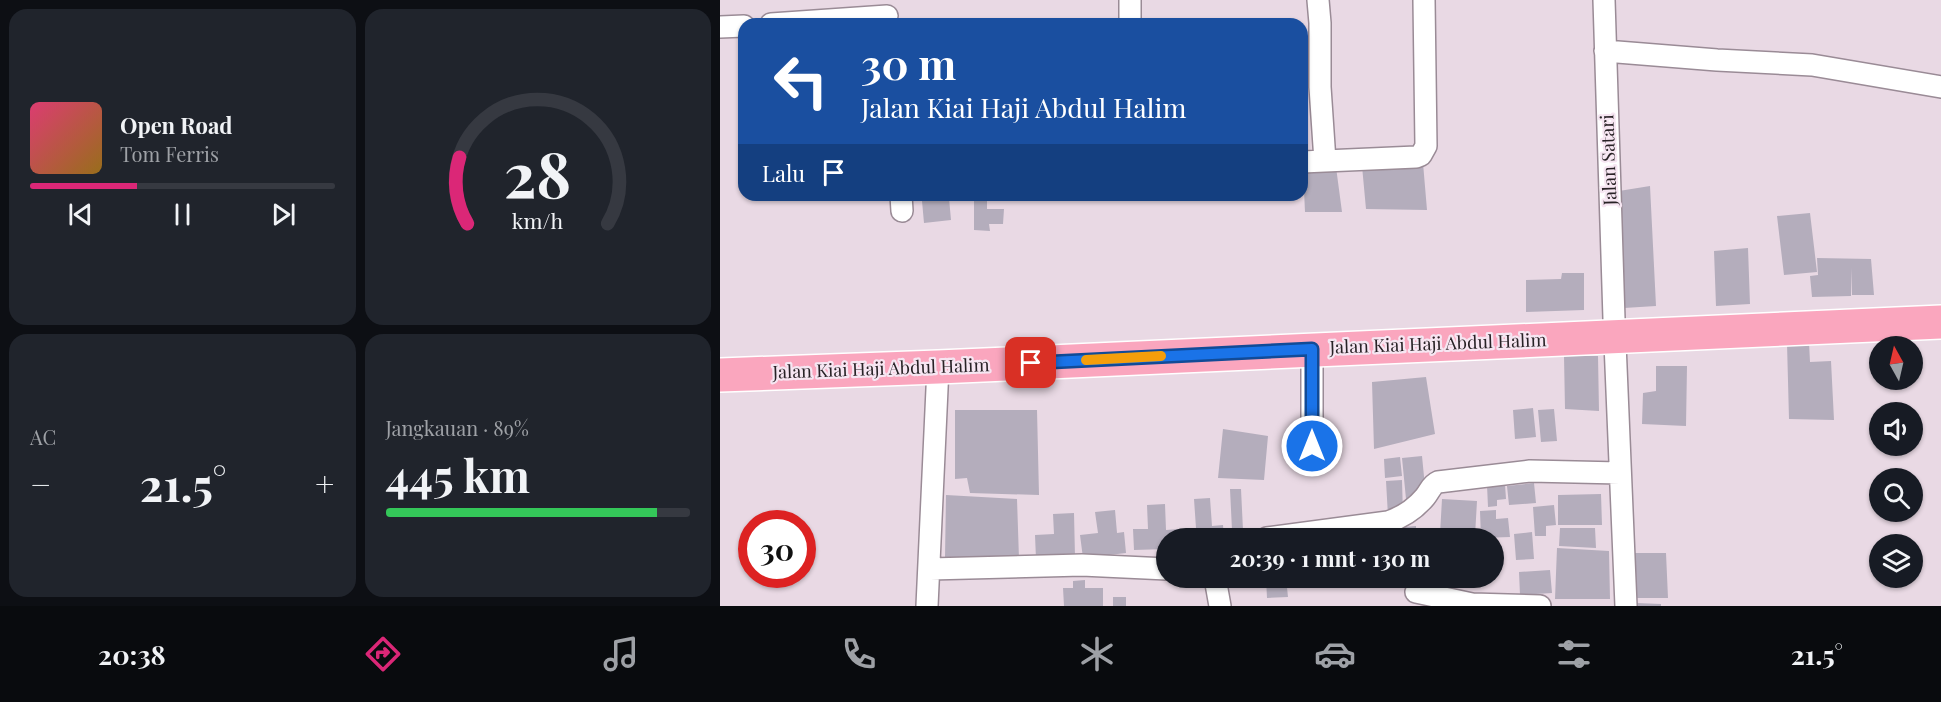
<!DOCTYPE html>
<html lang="id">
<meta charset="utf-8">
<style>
:root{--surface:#171b24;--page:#20242c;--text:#f1f3f6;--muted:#9ea1a6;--line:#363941;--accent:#db2777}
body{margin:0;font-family:"Playfair Display",serif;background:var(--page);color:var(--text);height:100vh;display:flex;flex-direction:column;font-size:22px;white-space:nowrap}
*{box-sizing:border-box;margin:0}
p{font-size:20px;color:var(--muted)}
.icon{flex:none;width:33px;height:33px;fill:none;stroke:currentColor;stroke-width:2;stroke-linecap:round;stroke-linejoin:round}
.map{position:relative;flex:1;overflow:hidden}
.details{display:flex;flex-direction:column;gap:9px;padding:9px;background:#0d0f14;width:720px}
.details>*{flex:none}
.top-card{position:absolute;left:18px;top:18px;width:570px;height:183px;border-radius:18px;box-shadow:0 2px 4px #0004;background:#1a4fa0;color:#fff;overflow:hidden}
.needle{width:39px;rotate:352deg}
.fabs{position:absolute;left:1149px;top:336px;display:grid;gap:12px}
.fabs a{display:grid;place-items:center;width:54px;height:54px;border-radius:50%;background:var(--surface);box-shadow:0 2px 4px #0004;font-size:30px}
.speed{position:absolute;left:18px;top:510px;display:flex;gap:12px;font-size:30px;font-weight:700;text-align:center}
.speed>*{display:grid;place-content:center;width:78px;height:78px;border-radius:50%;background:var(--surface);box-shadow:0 2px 4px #0004;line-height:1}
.speed .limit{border:9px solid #d22;background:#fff;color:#111}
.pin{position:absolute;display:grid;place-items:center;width:51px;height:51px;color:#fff;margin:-26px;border-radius:12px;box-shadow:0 3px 9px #0006}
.me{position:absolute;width:66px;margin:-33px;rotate:0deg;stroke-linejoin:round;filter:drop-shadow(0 0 4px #0008)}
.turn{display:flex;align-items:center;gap:21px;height:126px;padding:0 24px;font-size:27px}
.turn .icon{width:78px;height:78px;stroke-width:2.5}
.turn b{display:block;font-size:42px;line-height:51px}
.then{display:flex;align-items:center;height:57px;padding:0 24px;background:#0003;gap:12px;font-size:22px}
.big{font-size:45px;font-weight:700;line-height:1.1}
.details .widget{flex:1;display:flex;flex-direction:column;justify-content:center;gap:9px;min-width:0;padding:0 21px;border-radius:18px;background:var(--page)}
.details .dial{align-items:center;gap:0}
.dial svg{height:156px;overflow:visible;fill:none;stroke:var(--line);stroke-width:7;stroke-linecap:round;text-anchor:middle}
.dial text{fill:var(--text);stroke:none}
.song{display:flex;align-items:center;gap:18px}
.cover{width:72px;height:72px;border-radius:9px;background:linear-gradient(135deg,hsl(340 70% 55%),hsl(40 70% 35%))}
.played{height:6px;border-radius:3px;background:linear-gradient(90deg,var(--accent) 35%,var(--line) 35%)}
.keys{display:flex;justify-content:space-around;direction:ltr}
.heat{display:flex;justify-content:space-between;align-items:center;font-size:33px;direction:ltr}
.charge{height:9px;border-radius:4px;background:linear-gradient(90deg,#34c759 89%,var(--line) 0)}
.details .tiles{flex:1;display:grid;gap:9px;grid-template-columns:repeat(2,1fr)}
.trip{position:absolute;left:436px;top:528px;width:348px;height:60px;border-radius:30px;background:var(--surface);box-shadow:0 2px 4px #0004;font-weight:700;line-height:60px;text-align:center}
.menu{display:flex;height:96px;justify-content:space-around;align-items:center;background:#090b0e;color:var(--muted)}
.menu .icon{width:42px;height:42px}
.menu .selected{color:var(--accent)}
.menu b{font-size:27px;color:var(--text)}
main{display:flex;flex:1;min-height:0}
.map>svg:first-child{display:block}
.building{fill:#b4adbc}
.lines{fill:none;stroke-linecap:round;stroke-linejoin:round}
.minor-casing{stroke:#9a8b96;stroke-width:24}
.primary-casing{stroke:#fff;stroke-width:36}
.minor{stroke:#fff;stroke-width:21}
.primary{stroke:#faa6be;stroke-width:33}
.route-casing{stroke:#114b97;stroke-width:15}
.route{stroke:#1a73e8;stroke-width:10}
.slow{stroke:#f59e0b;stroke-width:10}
.labels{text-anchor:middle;stroke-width:4.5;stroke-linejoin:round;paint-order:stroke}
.street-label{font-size:18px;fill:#282226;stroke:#f6e6f2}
</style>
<main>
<section class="details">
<div class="tiles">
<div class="widget">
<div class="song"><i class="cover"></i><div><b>Open Road</b><p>Tom Ferris</p></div></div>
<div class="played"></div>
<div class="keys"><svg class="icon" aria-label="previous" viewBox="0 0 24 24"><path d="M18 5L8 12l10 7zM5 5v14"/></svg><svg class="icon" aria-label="pause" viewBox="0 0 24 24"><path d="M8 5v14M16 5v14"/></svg><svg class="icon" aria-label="next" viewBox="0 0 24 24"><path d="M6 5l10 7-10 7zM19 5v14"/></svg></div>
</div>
<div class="widget dial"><svg viewBox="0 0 100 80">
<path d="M14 69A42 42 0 1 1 86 69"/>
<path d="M14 69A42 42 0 0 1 10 35" stroke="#db2777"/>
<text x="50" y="56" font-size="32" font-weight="700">28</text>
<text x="50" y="72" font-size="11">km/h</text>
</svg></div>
<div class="widget"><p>AC</p>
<div class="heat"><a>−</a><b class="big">21.5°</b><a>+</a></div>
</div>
<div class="widget"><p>Jangkauan · 89%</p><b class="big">445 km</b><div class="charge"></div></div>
</div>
</section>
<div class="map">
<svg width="1221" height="606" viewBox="0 0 1221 606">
<rect width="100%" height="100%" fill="#e9d9e4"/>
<!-- building -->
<path class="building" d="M703 163 707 210 646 209 642 166Z
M616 167 622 212H585L583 168Z
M930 186 936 306 904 308 899 191Z
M229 198 231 220 204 223 202 201Z
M254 200H267V209H284L283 224H269L270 231 254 230Z
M1090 213 1097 272 1064 275 1057 216Z
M1028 248 1030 304 996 306 994 251Z
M1097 258 1151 259 1154 295H1132L1131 268V296L1092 297 1090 276 1098 275Z
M842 273H864V310L806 312V280L841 279Z
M1089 342 1090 362 1111 361 1114 420 1069 419 1067 343Z
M844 356H878L879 411 845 409Z
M936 366H967L966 426 922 424 923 393 936 391Z
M706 377 715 434 654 449 652 382Z
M813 408 816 437 795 439 793 410Z
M834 409 837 441 821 442 818 410Z
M235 410H317L319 495 250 493 247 478 235 479Z
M503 429 548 436 544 480 498 478Z
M702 456 706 497 686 499 682 458Z
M680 457 682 476 665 478 664 459Z
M682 480 683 515 668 516 666 481Z
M814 483 816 503 789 505 787 486Z
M785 484 786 499 777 500V506L768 507 767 485Z
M510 489H521L523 530H512Z
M881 494 882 525H838V495Z
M226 495 297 499 299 559 225 558Z
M490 498 492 526 503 525 504 538H463V529L476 528 474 499Z
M722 499 757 501 755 536 720 534Z
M445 504 446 530 459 529 460 538H447V549L414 550 413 529H428L427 505Z
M834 505 836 525 826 526V536H815L813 507Z
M395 510 397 533 404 532 406 553 363 558 360 535 378 533 375 512Z
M776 510V519L788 518 790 537 761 538 760 511Z
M354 513 355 557 316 559 315 535 334 534 333 514Z
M696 526V538H660V529Z
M840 528H875L876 548 839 546Z
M812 532 814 559 796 560 794 534Z
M837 548 889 551 890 599H835Z
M914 553H946L948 598H915Z
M830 570 832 593 800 595 799 572Z
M546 578H566L568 597 547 598Z
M365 580V588H383V606H344L343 588H353V581Z
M393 597H406V606H393Z
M916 603 941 604V606H916Z"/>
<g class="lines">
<!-- minor casing -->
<g class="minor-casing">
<path id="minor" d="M598 0 600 23V87L605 161
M884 0 894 319 906 606
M51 24 167 16
M410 24V0
M0 27 24 26
M885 51 997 60 1092 65 1221 87
M582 162 696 157 701 155 706 146 704 0
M181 195 182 211
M592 349V446
M547 538 668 522C683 517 695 509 705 497 710 491 711 485 718 482L810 471 900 473
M210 569 362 565 447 569
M495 578 500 606
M696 592 752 604 820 606
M207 606 218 367"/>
</g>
<!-- primary casing -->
<g class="primary-casing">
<path id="primary" d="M0 375 218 367 1221 322"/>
</g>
<!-- minor -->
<use href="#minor" class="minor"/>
<!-- primary -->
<use href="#primary" class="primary"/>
</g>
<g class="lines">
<!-- route casing -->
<g class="route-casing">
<path id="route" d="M311 363 592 349V446"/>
</g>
<!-- route -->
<use href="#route" class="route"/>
<!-- slow -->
<path class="slow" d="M366 360 441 356"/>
</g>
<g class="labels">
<!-- street labels -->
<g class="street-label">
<text transform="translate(889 160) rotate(-92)" y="6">Jalan Satari</text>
<text transform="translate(718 344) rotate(-2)" y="6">Jalan Kiai Haji Abdul Halim</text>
<text transform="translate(161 369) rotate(-2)" y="6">Jalan Kiai Haji Abdul Halim</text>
</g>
</g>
</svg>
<div class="fabs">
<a><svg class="needle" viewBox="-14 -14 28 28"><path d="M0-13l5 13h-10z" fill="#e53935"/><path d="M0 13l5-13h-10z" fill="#9ea1a6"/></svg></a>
<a><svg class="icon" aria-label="sound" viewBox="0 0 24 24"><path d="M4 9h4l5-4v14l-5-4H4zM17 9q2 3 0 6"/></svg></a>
<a><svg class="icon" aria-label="search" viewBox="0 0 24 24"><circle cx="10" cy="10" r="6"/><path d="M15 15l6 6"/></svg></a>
<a><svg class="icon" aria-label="layers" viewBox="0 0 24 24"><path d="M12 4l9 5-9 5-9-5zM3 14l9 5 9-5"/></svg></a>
</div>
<div class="speed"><div class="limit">30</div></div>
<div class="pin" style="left:311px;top:363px;background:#d93025"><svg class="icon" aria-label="arrive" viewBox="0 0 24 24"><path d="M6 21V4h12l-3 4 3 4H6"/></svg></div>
<svg class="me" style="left:592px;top:446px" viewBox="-20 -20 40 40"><circle r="17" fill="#1a73e8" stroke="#fff" stroke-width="3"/><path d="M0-11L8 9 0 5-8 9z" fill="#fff"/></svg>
<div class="trip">20:39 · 1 mnt · 130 m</div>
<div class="top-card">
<div class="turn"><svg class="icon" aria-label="left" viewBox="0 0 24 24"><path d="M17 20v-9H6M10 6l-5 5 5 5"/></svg><div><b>30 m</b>Jalan Kiai Haji Abdul Halim</div></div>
<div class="then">Lalu<svg class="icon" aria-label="arrive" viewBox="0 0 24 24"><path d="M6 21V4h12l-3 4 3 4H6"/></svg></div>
</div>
</div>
</main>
<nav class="menu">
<b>20:38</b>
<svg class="icon selected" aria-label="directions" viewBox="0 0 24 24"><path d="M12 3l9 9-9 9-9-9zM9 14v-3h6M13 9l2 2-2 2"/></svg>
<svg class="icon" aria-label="music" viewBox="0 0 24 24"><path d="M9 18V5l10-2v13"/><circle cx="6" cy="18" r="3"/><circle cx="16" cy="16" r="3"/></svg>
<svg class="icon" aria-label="phone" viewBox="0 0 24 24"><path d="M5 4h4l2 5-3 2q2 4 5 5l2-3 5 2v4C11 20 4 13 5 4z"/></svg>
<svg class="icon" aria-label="climate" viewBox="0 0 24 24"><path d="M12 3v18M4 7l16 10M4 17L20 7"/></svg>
<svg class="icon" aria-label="car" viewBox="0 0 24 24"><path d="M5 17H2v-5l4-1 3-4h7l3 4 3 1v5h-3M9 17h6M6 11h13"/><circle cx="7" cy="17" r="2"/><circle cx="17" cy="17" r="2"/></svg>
<svg class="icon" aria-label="filters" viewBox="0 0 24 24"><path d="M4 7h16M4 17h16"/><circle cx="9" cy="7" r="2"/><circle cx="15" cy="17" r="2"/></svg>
<b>21.5°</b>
</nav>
